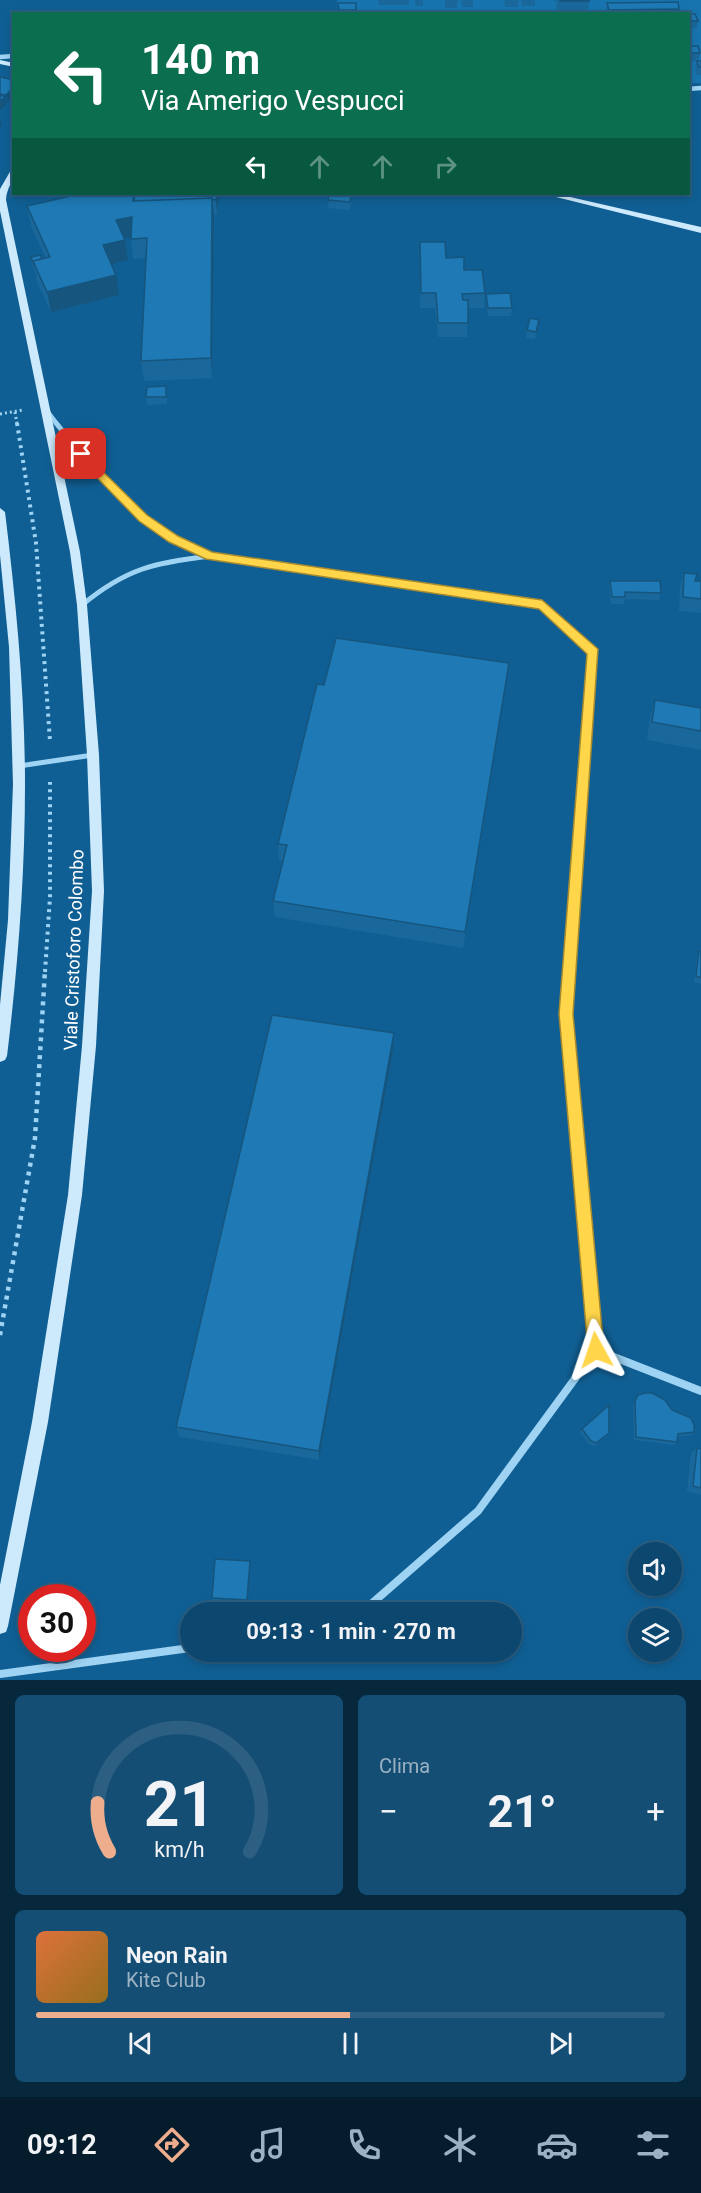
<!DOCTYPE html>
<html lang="it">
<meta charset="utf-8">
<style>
:root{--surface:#0c476f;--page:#154e74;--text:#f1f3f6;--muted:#9ab2c3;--line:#2c5f82;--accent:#eead8d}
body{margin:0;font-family:Roboto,sans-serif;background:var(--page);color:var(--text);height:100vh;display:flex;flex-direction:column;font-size:22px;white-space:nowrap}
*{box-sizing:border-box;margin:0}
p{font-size:20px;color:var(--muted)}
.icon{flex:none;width:33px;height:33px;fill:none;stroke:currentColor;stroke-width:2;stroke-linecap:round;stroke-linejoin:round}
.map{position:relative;height:1680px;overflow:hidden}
.sheet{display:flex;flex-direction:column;gap:15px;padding:15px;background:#07273d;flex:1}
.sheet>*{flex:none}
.top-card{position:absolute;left:12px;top:12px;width:678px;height:183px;border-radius:0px;box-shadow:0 3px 9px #0003,0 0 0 2px var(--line);background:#0b6e4f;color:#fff;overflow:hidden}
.buttons{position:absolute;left:628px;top:1542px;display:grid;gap:12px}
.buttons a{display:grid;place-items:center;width:54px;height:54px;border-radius:50%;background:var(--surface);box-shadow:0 3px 9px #0003,0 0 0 2px var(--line);font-size:30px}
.speed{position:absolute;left:18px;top:1584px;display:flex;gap:12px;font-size:30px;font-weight:700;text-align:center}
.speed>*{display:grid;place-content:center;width:78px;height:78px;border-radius:50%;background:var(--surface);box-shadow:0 3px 9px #0003,0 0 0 2px var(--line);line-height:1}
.speed .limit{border:9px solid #d22;background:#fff;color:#111}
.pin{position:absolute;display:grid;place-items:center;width:51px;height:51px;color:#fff;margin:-26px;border-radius:12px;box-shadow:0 3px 9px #0006}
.me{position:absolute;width:66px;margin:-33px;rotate:355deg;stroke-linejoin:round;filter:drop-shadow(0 0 4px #0008)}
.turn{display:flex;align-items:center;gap:21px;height:126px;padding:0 30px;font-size:27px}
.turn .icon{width:78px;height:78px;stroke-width:2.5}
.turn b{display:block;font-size:42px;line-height:51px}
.lanes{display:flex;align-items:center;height:57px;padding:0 30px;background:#0003;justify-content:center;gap:30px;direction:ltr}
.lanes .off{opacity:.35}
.big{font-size:45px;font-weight:700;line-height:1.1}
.sheet .widget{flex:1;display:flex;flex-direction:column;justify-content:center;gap:9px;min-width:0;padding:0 21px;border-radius:9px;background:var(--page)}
.sheet .dial{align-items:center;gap:0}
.dial svg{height:156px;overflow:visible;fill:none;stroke:var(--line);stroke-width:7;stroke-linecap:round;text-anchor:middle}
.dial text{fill:var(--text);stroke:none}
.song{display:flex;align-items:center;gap:18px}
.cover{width:72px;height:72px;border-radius:9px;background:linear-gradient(135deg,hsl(20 70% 55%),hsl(40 70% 35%))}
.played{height:6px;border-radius:3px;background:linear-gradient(90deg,var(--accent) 50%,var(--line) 50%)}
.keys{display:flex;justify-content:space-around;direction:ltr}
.heat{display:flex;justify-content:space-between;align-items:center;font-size:33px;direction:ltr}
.sheet .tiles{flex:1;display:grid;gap:15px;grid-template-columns:1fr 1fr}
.widget:last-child{grid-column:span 2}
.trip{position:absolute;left:180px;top:1602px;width:342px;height:60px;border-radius:30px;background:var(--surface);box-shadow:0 3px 9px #0003,0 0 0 2px var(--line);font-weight:700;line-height:60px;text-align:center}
.dock{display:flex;height:96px;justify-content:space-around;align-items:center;background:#051c2c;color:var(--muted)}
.dock .icon{width:42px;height:42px}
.dock .on{color:var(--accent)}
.dock b{font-size:27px;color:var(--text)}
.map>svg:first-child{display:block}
.green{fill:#1874af}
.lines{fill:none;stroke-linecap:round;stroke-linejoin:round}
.path-far2{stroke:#9ed3f3;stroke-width:3;stroke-dasharray:2 3;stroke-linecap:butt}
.path-far1{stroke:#9ed3f3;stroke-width:4;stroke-dasharray:3 4.5;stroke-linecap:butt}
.path{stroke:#9ed3f3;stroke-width:4.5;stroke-dasharray:4 5;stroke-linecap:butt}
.minor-far2{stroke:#9ed3f3;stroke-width:4.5}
.minor-far1{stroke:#9ed3f3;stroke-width:5}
.minor{stroke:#9ed3f3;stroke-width:8}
.secondary{fill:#cdeafd;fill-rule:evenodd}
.wall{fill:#1a689b}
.shaded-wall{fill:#15557e}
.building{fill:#1e79b4;stroke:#15557e;stroke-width:1.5}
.route{fill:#ffd54a;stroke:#a68a30;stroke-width:1.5}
.labels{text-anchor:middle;stroke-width:6;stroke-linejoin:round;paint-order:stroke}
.street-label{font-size:18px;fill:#fff;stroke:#105f94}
</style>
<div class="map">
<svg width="701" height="1680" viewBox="0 0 701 1680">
<rect width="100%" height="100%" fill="#105f94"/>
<!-- green -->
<path class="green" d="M337 0H701V83H689L688 14H338Z"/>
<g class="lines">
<!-- path-far2 -->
<path class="path-far2" d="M15 412 17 424
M0 414 23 410"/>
<!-- path-far1 -->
<path class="path-far1" d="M17 423 36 543 50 741
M45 972 50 897V782"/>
<!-- path -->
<path class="path" d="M0 1335 35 1138 45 970"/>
<!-- minor-far2 -->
<path class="minor-far2" d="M0 57 14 56
M688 89 701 88
M48 412 57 424"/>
<!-- minor-far1 -->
<path class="minor-far1" d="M56 423C90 465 125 509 172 538 184 545 197 550 210 556L542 605 593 652 569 972
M82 605C127 568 154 563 210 556
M19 766 93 755"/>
<!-- minor -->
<path class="minor" d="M596 1350 701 1391
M362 1612 478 1511 596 1350 566 1014 569 970
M0 1674 190 1648"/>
<!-- secondary -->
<path class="secondary" d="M0 60 14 63V67L0 64Z
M11 170H14C14 181 6 189 6 200L80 552 87 605 99 755 104 891 96 1046 82 1195 48 1422 8 1626 6 1632 0 1634V1585L32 1422 68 1195 82 1046 92 891 87 755 77 605 70 552 0 211V189Z
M544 194H557L701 227V233Z
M0 508 5 512C16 602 25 693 25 784 25 875 18 966 7 1056L5 1060 0 1062V1005L8 920 13 784 9 647 0 555Z"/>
</g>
<!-- wall -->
<path class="wall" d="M378 0H409V5H379Z
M415 0H423V6H416Z
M445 0H458L457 8H445Z
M461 0H473V7H462Z
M504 0H519L518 7H505Z
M521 0H535V6H522Z
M553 0H589L588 14H558L556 6 557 1H554Z
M338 3H356V14H338Z
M607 3 679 9V14H607L606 10Z
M688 14 698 21 697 28 688 29Z
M689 46 700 53 698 61H701V75H697L695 69 697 61H690L688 57Z
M64 194H220L217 214H214L212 378 144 381 141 361 146 258 133 259 131 238 124 239 128 260 111 264 119 295 51 312 37 282 36 272 32 265 31 257 42 259 46 258 31 226 27 206 66 197Z
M293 194H351L350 210 328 208 329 197 293 195Z
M420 242 464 270 485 293 484 308H468L467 337H438L435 308H420Z
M486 294 512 308 511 316H488L486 301Z
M539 320 535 339 526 338 527 330Z
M167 394V404L147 405 146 397Z
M684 573 695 581H701V613L679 611 680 587Z
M610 581 661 593 659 600 625 599 624 604H611L609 588Z
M509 663 463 948 275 917 273 901 283 861 279 860 278 844 324 685Z
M655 700 701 708V750L647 740 650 718Z
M699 951 701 952V984L694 982 697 957Z
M394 1033 393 1051 319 1460 180 1437 176 1427Z
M638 1395 672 1410 694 1432 691 1435 678 1437 677 1442 674 1445 634 1440 633 1404Z
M582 1429 607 1436 594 1446 589 1444 580 1432Z
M697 1448 701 1449V1495L687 1491 691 1453Z
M250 1561V1563L248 1602 213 1600 212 1598Z"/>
<!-- shaded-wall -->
<path class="shaded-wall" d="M14 87V96L7 103 6 95Z
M5 97 6 104 0 111V101Z
M0 118 2 125 0 127Z
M217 194H220L217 214 216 200Z
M212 198 214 214 212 378 211 358Z
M132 217 135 237 119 240 116 220Z
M125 240 128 260 106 266 103 245Z
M116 275 119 295 51 312 47 292Z
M394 1033 393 1051 319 1460V1451Z
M250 1561V1563L248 1602 247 1600Z"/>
<!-- building -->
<path class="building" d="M560 0H589V1H560Z
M678 2 679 9 609 10 607 3Z
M338 3H356V10H339Z
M688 14H695L698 21H688Z
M689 46H698L700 53H691Z
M697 61H701V67H699Z
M0 77 14 80V87L6 95 0 94Z
M0 95 5 97 0 101Z
M70 194H134L133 201 212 198 211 358 141 361 147 238 131 239 132 217 116 220 125 240 103 245 116 275 47 292 33 261 50 257 27 206 71 196Z
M135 194H217L216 200 212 199V204V198L134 201Z
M329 194H351L350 202 328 200Z
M420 242H445L446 258 464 257V270H482L485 293 462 294 463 300H468V323H438L436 293H421Z
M40 255 42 259 33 261 34 265 31 257Z
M510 293 512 308H488L486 294Z
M530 318 539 320 536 332 527 330Z
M166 386V397H146L147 387Z
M684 573 697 574 695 581H701V599L683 597Z
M610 581H660L661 593 625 592V597H612Z
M336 638 509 663 465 932 273 901 287 845 278 844 317 684 324 685Z
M655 700 701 708V731L652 722Z
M699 951 701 952V978L696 976Z
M272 1015 394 1033 319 1451 176 1427Z
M645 1393H652L665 1400 672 1410 691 1418 694 1425V1432L678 1434 677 1442 636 1437 635 1401 638 1395Z
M609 1405V1433L596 1443 591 1441 582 1429Z
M697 1448 701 1449V1488L693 1486Z
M215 1559 250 1561 247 1600 212 1598Z"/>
<!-- route -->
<path class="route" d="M81 450 147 515 178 536 212 552 542 600 598 649 573 1014 604 1350 602 1355 596 1358 590 1355 588 1350 559 1014 587 654 539 609 206 559 169 542 139 521 77 457V451Z"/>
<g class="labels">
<!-- street labels -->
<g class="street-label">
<text transform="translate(74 950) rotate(-88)" y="6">Viale Cristoforo Colombo</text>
</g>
</g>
</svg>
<div class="buttons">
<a><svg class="icon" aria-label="sound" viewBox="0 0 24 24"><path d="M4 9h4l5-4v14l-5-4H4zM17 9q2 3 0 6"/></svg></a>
<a><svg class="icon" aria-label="layers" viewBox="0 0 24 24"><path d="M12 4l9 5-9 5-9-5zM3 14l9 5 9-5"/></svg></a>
</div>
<div class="speed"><div class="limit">30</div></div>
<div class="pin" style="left:81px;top:454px;background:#d93025"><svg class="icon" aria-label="arrive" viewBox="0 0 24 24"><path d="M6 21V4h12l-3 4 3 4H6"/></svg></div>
<svg class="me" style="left:596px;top:1350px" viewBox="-20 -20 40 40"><path d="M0-17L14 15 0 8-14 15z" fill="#ffd54a" stroke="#fff" stroke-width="4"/></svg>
<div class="trip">09:13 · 1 min · 270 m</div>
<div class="top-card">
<div class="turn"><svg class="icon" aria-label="left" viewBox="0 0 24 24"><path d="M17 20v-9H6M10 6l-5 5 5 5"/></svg><div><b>140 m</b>Via Amerigo Vespucci</div></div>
<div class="lanes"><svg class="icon" aria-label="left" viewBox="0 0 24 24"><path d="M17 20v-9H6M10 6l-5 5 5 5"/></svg><svg class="icon off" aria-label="ahead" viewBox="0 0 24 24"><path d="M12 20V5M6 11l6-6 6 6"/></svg><svg class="icon off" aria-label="ahead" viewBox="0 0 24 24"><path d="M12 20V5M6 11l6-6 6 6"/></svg><svg class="icon off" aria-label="right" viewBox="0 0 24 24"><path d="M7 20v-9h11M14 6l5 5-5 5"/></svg></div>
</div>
</div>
<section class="sheet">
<div class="tiles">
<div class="widget dial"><svg viewBox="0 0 100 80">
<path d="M14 69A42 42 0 1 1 86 69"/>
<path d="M14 69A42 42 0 0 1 8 44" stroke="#eead8d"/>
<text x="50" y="56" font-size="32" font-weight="700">21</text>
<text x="50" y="72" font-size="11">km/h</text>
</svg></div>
<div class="widget"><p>Clima</p>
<div class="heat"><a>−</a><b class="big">21°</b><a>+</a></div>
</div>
<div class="widget">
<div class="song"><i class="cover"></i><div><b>Neon Rain</b><p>Kite Club</p></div></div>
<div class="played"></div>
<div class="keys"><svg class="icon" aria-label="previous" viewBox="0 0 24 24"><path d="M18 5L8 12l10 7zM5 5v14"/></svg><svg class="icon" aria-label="pause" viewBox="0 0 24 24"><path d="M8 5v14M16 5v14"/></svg><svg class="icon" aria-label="next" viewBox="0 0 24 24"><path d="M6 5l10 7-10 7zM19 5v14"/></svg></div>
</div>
</div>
</section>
<nav class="dock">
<b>09:12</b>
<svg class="icon on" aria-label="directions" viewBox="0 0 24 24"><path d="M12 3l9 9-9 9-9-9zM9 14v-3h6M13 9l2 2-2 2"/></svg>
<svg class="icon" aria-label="music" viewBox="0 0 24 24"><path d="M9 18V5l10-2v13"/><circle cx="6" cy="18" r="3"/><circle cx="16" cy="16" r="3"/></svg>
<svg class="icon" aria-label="phone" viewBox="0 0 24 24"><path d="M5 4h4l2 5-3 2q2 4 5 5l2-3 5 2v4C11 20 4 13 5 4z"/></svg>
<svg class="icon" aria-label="climate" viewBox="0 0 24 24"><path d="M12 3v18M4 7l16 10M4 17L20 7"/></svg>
<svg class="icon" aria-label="car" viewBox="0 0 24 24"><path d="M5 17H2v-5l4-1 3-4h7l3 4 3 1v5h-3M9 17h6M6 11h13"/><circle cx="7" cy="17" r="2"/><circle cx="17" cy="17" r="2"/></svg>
<svg class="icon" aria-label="filters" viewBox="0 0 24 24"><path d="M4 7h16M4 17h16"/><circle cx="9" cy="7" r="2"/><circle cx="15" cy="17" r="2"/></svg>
</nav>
